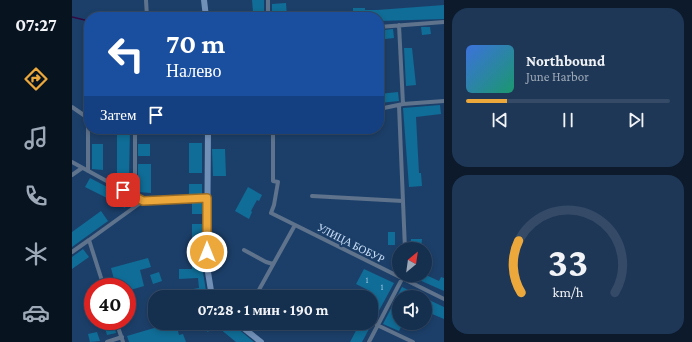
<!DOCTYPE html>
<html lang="ru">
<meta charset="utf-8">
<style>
:root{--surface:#152f4f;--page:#1e3756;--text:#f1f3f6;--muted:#9da9b7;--line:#344a66;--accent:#eda83b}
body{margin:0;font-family:"Crimson Pro",serif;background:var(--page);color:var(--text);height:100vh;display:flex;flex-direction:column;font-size:15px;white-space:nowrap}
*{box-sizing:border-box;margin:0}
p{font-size:13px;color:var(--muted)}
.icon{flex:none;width:22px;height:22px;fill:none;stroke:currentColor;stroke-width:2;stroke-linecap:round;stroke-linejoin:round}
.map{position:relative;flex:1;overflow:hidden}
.drawer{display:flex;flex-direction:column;gap:8px;padding:8px;background:#0c1a2b;width:248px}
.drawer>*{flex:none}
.banner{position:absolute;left:12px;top:12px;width:300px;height:122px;border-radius:16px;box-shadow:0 2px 6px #0003,0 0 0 1px var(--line);background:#1a4fa0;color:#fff;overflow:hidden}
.needle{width:26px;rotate:29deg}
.tools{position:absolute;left:320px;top:242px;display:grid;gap:8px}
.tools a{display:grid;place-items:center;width:40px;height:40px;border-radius:50%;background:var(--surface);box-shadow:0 2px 6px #0003,0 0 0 1px var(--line);font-size:20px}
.speed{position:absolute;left:12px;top:278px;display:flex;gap:8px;font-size:20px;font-weight:700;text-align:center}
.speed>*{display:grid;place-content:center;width:52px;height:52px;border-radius:50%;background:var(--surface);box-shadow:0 2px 6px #0003,0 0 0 1px var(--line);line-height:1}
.speed .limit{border:6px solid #d22;background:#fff;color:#111}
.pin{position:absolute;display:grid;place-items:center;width:34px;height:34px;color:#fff;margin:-17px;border-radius:8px;box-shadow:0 2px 6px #0006}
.me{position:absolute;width:44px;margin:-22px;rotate:0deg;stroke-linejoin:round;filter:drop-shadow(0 0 3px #0008)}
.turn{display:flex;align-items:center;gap:14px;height:84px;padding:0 16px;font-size:18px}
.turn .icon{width:52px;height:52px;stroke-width:2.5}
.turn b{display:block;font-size:28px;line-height:34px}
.then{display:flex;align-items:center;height:38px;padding:0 16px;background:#0003;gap:8px;font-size:15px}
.drawer .widget{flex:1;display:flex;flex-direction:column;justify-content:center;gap:6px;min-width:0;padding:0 14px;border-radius:16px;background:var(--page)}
.drawer .dial{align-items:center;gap:0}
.dial svg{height:104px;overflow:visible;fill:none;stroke:var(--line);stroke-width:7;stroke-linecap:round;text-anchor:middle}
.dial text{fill:var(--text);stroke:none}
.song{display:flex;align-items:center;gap:12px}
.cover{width:48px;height:48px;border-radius:6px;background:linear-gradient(135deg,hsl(220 70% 55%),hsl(160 70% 35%))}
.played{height:4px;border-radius:2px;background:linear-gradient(90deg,var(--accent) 20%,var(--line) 20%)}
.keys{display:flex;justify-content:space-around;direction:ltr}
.trip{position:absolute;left:76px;top:290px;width:230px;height:40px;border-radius:16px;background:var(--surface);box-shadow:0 2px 6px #0003,0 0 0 1px var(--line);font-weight:700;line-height:40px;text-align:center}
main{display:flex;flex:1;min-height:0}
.menu{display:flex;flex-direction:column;width:72px;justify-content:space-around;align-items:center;background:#081320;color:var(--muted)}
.menu .icon{width:28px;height:28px}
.menu .current{color:var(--accent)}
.menu b{font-size:18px;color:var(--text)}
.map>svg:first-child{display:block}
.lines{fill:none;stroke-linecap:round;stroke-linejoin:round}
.stream{stroke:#320941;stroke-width:1.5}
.building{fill:#106d97}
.street{stroke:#5f738c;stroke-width:4}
.secondary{stroke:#7190b8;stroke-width:6}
.route-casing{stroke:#9a6d26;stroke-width:10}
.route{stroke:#eda83b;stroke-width:7}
.labels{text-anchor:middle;stroke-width:4;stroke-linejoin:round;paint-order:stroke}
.number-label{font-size:9px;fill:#9dc4e1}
.street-label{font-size:11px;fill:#cce1fa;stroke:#1c3f69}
</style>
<main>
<nav class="menu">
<b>07:27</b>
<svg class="icon current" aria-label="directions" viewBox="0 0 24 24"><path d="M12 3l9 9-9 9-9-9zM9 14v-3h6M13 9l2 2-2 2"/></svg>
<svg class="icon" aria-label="music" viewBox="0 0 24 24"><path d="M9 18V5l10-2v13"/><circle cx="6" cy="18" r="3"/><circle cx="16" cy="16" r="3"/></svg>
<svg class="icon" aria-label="phone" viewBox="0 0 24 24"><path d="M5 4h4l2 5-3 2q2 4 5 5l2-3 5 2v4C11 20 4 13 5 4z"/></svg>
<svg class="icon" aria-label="climate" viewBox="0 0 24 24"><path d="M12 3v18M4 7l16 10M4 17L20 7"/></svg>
<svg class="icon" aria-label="car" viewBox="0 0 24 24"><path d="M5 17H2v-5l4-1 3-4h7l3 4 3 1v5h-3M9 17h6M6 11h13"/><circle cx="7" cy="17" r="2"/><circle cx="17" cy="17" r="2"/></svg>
</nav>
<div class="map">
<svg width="372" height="342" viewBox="0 0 372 342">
<rect width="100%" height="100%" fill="#1c3f69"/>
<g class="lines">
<!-- stream -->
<path class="stream" d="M0 17 17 21"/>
</g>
<!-- building -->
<path class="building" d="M180 0H192V12H181Z
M214 3 215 17H200V4Z
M372 5V19L307 21V17H256V14L281 12V8H293V10H305Z
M349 27H358L359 34 350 35Z
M321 29 322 38 313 39 312 30Z
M332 48H340L344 85 334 86Z
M326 92 327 101 307 103V94Z
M368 105 369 114 344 117 347 173H349L350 186 337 187 331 108Z
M45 129H58L57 178H45Z
M210 129H231L232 133 210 135Z
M117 143H130V173H117Z
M20 144H31V170L20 169Z
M66 144H78V156H66Z
M140 149H153L154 176H141Z
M66 164H79V193L66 192Z
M18 178 41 190 37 199 13 187Z
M117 184H130V195H117Z
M176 187 190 195 187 201 185 200 179 211 180 212 177 219 163 211Z
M48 194 57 199 53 208 43 203Z
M120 202H131V214H120Z
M29 211 36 221 0 247V232Z
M120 224H131L130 266 135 297H118L115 290 127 288 126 278 107 279V269H120Z
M316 232H323V245H316Z
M339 239H350L349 249H338Z
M11 249 17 257 0 269V257Z
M76 258 79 267 68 270 72 286 55 291V287H44L39 268Z
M292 269 322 283 290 342H278L288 323H299V297H295L298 291 284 284Z
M87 272 90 281 81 284 78 275Z
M336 275H354L367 281 369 277 372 278V291Z
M330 287 351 297H327V323H331L327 331 311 324Z
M353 298 372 307V319L353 311Z
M31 321H41L44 333 35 335Z
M99 323H104L107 335 111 334 114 342H57L55 336Z
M137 323H159L182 342H164L142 324 136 332 132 329Z
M25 332 28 341 18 342 16 334Z"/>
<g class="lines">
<!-- street -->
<path class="street" d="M74 0 75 17
M196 0V17
M327 25 331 104
M307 27 372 22
M327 106 333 249
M0 107 16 118V171
M307 109 331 104 372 101
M201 129V181L206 182 202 205 199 213 372 299
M0 162 71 201 135 198
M0 175 10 168
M63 196V129
M240 196 331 201
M172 250 194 262 201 264
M0 252 17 240
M32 287 17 240 71 201
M183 297 223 225
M44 321 51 342
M305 325 341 342
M35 342 50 337
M297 342 332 275"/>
<!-- secondary -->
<path class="secondary" d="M132 0 134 17
M136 129 135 266 140 297
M165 323 189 342"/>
</g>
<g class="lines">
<!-- route casing -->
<g class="route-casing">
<path id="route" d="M51 190 71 201 135 198V252"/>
</g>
<!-- route -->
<use href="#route" class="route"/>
</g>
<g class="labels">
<!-- number labels -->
<g class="number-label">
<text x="295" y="283">1</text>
<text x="310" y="290">1</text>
</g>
<!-- street labels -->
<g class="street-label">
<text transform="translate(279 243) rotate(27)" y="4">УЛИЦА БОБУР</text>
</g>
</g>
</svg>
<div class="tools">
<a><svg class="needle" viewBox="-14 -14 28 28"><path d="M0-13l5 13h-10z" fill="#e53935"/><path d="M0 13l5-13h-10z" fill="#9da9b7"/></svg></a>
<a><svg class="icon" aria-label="sound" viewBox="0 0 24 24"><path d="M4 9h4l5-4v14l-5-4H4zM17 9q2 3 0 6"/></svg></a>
</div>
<div class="speed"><div class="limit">40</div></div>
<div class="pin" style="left:51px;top:190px;background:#d93025"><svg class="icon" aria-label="arrive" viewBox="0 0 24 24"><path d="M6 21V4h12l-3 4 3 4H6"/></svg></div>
<svg class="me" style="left:135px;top:252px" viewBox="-20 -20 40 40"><circle r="17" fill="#eda83b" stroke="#fff" stroke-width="3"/><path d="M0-11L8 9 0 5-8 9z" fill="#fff"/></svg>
<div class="trip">07:28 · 1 мин · 190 m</div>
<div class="banner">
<div class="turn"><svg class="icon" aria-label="left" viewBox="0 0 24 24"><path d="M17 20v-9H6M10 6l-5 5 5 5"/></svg><div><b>70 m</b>Налево</div></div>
<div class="then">Затем<svg class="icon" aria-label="arrive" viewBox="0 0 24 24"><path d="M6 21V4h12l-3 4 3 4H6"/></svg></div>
</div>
</div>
<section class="drawer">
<div class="widget">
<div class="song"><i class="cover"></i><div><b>Northbound</b><p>June Harbor</p></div></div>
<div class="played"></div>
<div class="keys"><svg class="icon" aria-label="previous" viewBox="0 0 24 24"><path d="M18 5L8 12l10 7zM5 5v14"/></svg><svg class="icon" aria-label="pause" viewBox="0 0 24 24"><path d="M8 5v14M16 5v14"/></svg><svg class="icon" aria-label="next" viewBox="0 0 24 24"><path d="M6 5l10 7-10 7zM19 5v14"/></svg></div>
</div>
<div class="widget dial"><svg viewBox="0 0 100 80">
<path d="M14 69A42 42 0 1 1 86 69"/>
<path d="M14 69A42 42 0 0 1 12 29" stroke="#eda83b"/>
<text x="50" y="56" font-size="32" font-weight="700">33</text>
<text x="50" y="72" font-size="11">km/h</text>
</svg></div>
</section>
</main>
